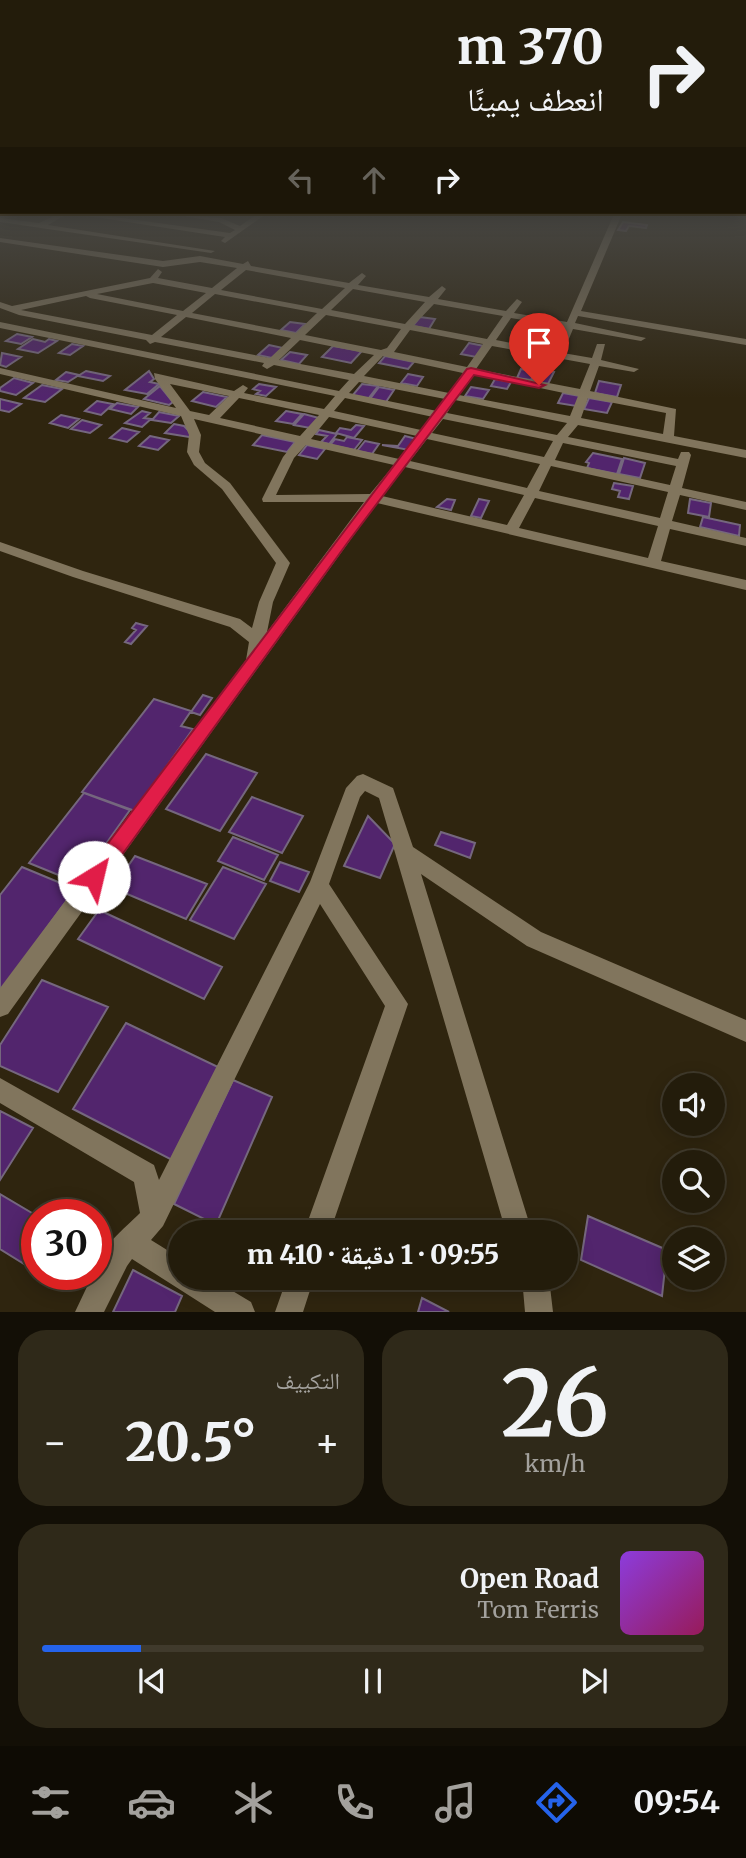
<!DOCTYPE html>
<html lang="ar">
<meta charset="utf-8">
<style>
:root{--surface:#231c0b;--page:#2f2919;--text:#f1f3f6;--muted:#a3a19d;--line:#403a2c;--accent:#2563eb}
body{margin:0;font-family:Merriweather,"Noto Naskh Arabic",serif;background:var(--page);color:var(--text);direction:rtl;height:100vh;display:flex;flex-direction:column;font-size:26px;white-space:nowrap}
*{box-sizing:border-box;margin:0}
p{font-size:23px;color:var(--muted)}
.icon{flex:none;width:38px;height:38px;fill:none;stroke:currentColor;stroke-width:2;stroke-linecap:round;stroke-linejoin:round}
.map{position:relative;height:1312px;overflow:hidden;direction:ltr}
.side{display:flex;flex-direction:column;gap:18px;padding:18px;background:#130f06;flex:1}
.side>*{flex:none}
.guide{position:absolute;left:0px;top:0px;width:747px;height:214px;box-shadow:0 4px 18px #0003,0 0 0 2px var(--line);direction:rtl;background:#231c0b;color:var(--text);overflow:hidden}
.fabs{position:absolute;left:662px;top:1073px;display:grid;gap:14px}
.fabs a{display:grid;place-items:center;width:63px;height:63px;border-radius:50%;background:var(--surface);box-shadow:0 4px 18px #0003,0 0 0 2px var(--line);font-size:35px}
.speed{position:absolute;left:21px;top:1199px;display:flex;gap:14px;font-size:35px;font-weight:700;text-align:center}
.speed>*{display:grid;place-content:center;width:91px;height:91px;border-radius:50%;background:var(--surface);box-shadow:0 4px 18px #0003,0 0 0 2px var(--line);line-height:1}
.speed .limit{border:10px solid #d22;background:#fff;color:#111}
.pin{position:absolute;display:grid;place-items:center;width:60px;height:60px;color:#fff;margin:-72px -30px;border-radius:50% 50% 50% 0;rotate:-45deg;box-shadow:0 0 7px #0007}
.pin .icon{rotate:45deg}
.me{position:absolute;width:77px;margin:-38px;rotate:36deg;stroke-linejoin:round;filter:drop-shadow(0 0 5px #0008)}
.turn{display:flex;align-items:center;gap:24px;height:147px;padding:0 28px;font-size:32px}
.turn .icon{width:91px;height:91px;stroke-width:2.5}
.turn b{display:block;font-size:49px;line-height:60px}
.lanes{display:flex;align-items:center;height:66px;padding:0 28px;background:#0003;justify-content:center;gap:35px;direction:ltr}
.lanes .off{opacity:.35}
.big{font-size:52px;font-weight:800;line-height:1.1}
.side .card{flex:1;display:flex;flex-direction:column;justify-content:center;gap:10px;min-width:0;padding:0 24px;border-radius:28px;background:var(--page)}
.side .dial{align-items:center;gap:0}
.dial b{font-size:91px;line-height:1}
.song{display:flex;align-items:center;gap:21px}
.cover{width:84px;height:84px;border-radius:10px;background:linear-gradient(135deg,hsl(270 70% 55%),hsl(330 70% 35%))}
.played{height:7px;border-radius:4px;background:linear-gradient(90deg,var(--accent) 15%,var(--line) 15%)}
.keys{display:flex;justify-content:space-around;direction:ltr}
.heat{display:flex;justify-content:space-between;align-items:center;font-size:38px;direction:ltr}
.side .tiles{flex:1;display:grid;gap:18px;grid-template-columns:1fr 1fr}
.card:last-child{grid-column:span 2}
.trip{position:absolute;left:168px;top:1220px;width:410px;height:70px;border-radius:35px;background:var(--surface);box-shadow:0 4px 18px #0003,0 0 0 2px var(--line);font-weight:800;line-height:70px;text-align:center;direction:rtl}
.tabs{display:flex;height:112px;justify-content:space-around;align-items:center;background:#0e0b04;color:var(--muted)}
.tabs .icon{width:49px;height:49px}
.tabs .active{color:var(--accent)}
.tabs b{font-size:32px;color:var(--text)}
.map>svg:first-child{display:block}
.building{fill:#52256d;stroke:#75677e;stroke-width:2}
.lines{fill:none;stroke-linecap:round;stroke-linejoin:round}
.street{fill:#81755d;fill-rule:evenodd}
.route{fill:#e11d48;stroke:#92132f;stroke-width:2}
</style>
<div class="map">
<svg width="746" height="1312" viewBox="0 0 746 1312">
<rect width="100%" height="100%" fill="#2f250f"/>
<!-- building -->
<path class="building" d="M623 222 647 225 646 228 629 226 626 231 618 230Z
M420 317 435 319 429 329 413 326Z
M290 322 305 324 296 333 281 330Z
M17 334 32 337 21 344 6 341Z
M33 339 45 342 49 339 57 341 38 353 18 349Z
M469 343 484 346 476 357 461 354Z
M72 344 83 346 70 355 59 353Z
M269 345 283 348 272 358 258 355Z
M333 346 362 351 351 363 322 357Z
M290 352 307 355 299 364 281 360Z
M2 353 21 357 6 367 0 365Z
M385 356 414 362 408 369 379 363Z
M521 369 535 372 531 380 517 378Z
M538 369 554 372 548 384 532 381Z
M86 371 110 376 103 381 78 376Z
M149 371 154 379 150 382 159 384 147 394 125 390Z
M66 372 79 375 68 382 56 380Z
M408 374 423 377 417 386 401 383Z
M14 378 33 383 16 395 0 391V388Z
M495 379 511 382 507 389 491 386Z
M599 381 621 385 617 397 595 393Z
M259 384 276 387 266 396 256 394 260 391 253 389Z
M362 384 378 386 368 399 352 396Z
M42 385 62 389 45 402 24 398Z
M160 386 173 402 169 405 144 399Z
M379 387 394 390 386 402 370 399Z
M471 387 489 390 483 399 465 396Z
M203 392 227 397 216 407 192 401Z
M563 393 580 396 576 406 558 403Z
M589 398 612 402 607 413 584 409Z
M0 399 21 404 9 412 0 410Z
M97 401 113 404 101 415 85 411Z
M117 403 138 407 131 414 110 409Z
M142 411 150 413 144 418 151 419 142 427 125 423Z
M286 411 302 414 293 424 276 421Z
M159 412 179 416 171 423 152 420Z
M304 414 319 418 310 428 294 425Z
M61 415 79 419 68 428 50 423Z
M82 420 101 425 90 433 71 429Z
M174 424 184 426 192 434 189 437 165 433Z
M356 425 364 426 354 438 336 433 340 428 351 430Z
M122 428 139 432 127 442 110 438Z
M319 430 337 434 329 444 321 442 327 436 316 434Z
M262 435 295 442 287 452 253 445Z
M150 436 169 440 158 450 139 446Z
M405 436 417 439 409 450 382 445 398 446Z
M347 437 362 440 354 450 330 445 335 439 344 441Z
M365 441 379 444 372 454 357 451Z
M307 445 325 449 317 459 299 455Z
M593 453 622 459 617 474 587 468 589 463 586 462Z
M624 458 645 463 640 478 619 474Z
M614 483 633 486 629 499 618 497 620 491 612 489Z
M447 499 455 500 451 510 437 507Z
M479 499 489 501 481 518 471 516Z
M690 499 711 503 709 517 688 513Z
M703 517 740 525 739 536 700 527Z
M136 623 147 626 131 644 125 642 136 630 132 628Z
M203 695 212 698 200 715 191 712Z
M154 699 191 711 181 726 193 729 135 811 82 792Z
M206 754 257 773 220 831 166 809Z
M84 793 130 810 78 883 29 863Z
M252 797 303 816 282 853 229 832Z
M368 816 395 844 380 878 344 866Z
M441 832 475 843 470 858 435 845Z
M233 837 278 855 264 880 218 861Z
M135 856 207 884 186 919 113 888Z
M280 862 309 872 299 892 270 881Z
M22 867 75 889 0 992V895Z
M223 867 266 884 234 939 190 920Z
M99 910 222 967 204 999 78 939Z
M42 980 108 1007 58 1092 0 1066V1045Z
M126 1023 220 1068 172 1160 73 1109Z
M233 1080 272 1097 216 1225 174 1204Z
M0 1111 33 1128 0 1180Z
M0 1194 37 1216V1272L0 1249Z
M588 1216 667 1250 662 1296 581 1260Z
M133 1270 182 1296 175 1312H113Z
M422 1298 449 1312H418Z"/>
<g class="lines">
<!-- street -->
<path class="street" d="M58 214H67L48 225 215 251 211 253 0 222V218L39 223Z
M75 214H94L230 233 235 230 219 222 171 214 221 218 240 226 257 214H266L225 243 221 241 225 237Z
M614 214H622L581 311 746 339V345L578 316 575 323 646 338 641 341 573 329 563 353 592 358 597 344H605L601 360 639 369 634 372 599 366 590 391 676 409 674 436 746 450V458L578 425 568 437 678 459 681 452H689L691 455 682 488 746 502V510L680 495 672 521 746 538V546L670 529 661 561 746 580V590L377 503 8 1014 0 1017V988L246 660 249 642 230 627 73 577 0 551V542L83 571 240 619 252 628 259 602 276 563 222 489 194 465 187 452 189 435 181 416 0 374V368L176 408 155 379 154 373 234 391 243 385 248 388 244 393 324 409 335 396 0 328V322L339 391 349 380 274 365 267 369 262 366 264 363 155 342 150 344 146 340 19 315 0 308V302L12 306 150 278 158 269 162 272 158 278 212 288 237 268 200 262 163 267 0 242V238L163 261 200 256 243 264 248 261 251 266 349 283 362 273 366 276 358 285 429 297 442 286 446 289 438 299 506 311 517 299 522 302 514 313 567 322ZM246 270 345 288 322 309 221 290ZM153 283 206 293 183 311 97 294ZM353 289 425 302 405 324 331 310ZM215 294 317 313 296 333 192 313ZM86 296 90 298 177 315 152 335 21 310ZM434 304 503 316 487 339 414 325ZM326 315 401 329 387 348 381 350 305 335ZM186 317 291 338 270 358 161 337ZM511 318 564 327 554 351 496 340ZM410 330 483 344 467 367 394 352ZM300 340 374 355 354 374 279 360ZM492 346 590 364 580 389 476 369ZM383 356 463 373 449 393 364 376ZM473 374 578 396 570 416 459 395ZM359 382 445 399 437 411 349 393ZM170 384 229 396 209 415 190 411ZM239 398 319 415 300 436 220 418ZM345 398 433 417 421 430 334 411ZM588 398 666 413 663 434 581 418ZM455 400 567 423 557 435 447 413ZM329 417 417 436 399 459 311 439ZM194 419 295 442 283 457 262 499 263 502H364L267 632 273 602 290 563 230 483 205 463 199 452 201 435ZM443 419 553 441 544 457 432 433ZM427 439 540 464 527 488 410 461ZM563 443 676 466 670 485 555 460ZM306 445 394 465 370 494 276 495 294 458ZM551 466 668 492 660 518 539 491ZM405 467 524 495 507 525 382 496ZM535 498 658 526 648 558 519 528Z
M363 774 393 788 413 847 541 932 746 1020V1042L527 946 421 874 532 1232H506L379 798 365 791 360 797 329 884 408 1004 330 1232H304L385 1006 320 904 163 1226 151 1240 180 1258V1278H211L251 1302 255 1312H215L132 1259 127 1266 104 1312H75L93 1274H96C97 1249 124 1229 140 1213L134 1182 0 1103V1078L154 1165 159 1180 310 882 346 788 357 776Z
M287 1278H314L303 1312H275Z
M522 1278H549L553 1312H525Z"/>
</g>
<!-- sky -->
<linearGradient id="sky" x2="0" y2="1"><stop stop-color="#1a1408"/><stop offset="0.54" stop-color="#474642"/><stop offset="1" stop-color="#474642" stop-opacity="0"/></linearGradient>
<rect width="746" height="398" fill="url(#sky)"/>
<!-- route -->
<path class="route" d="M471 368 545 385 539 388 474 375 348 542 101 884 94 886 87 884 84 877 87 871 467 369Z"/>
</svg>
<div class="fabs">
<a><svg class="icon" aria-label="sound" viewBox="0 0 24 24"><path d="M4 9h4l5-4v14l-5-4H4zM17 9q2 3 0 6"/></svg></a>
<a><svg class="icon" aria-label="search" viewBox="0 0 24 24"><circle cx="10" cy="10" r="6"/><path d="M15 15l6 6"/></svg></a>
<a><svg class="icon" aria-label="layers" viewBox="0 0 24 24"><path d="M12 4l9 5-9 5-9-5zM3 14l9 5 9-5"/></svg></a>
</div>
<div class="speed"><div class="limit">30</div></div>
<div class="pin" style="left:539px;top:385px;background:#d93025"><svg class="icon" aria-label="arrive" viewBox="0 0 24 24"><path d="M6 21V4h12l-3 4 3 4H6"/></svg></div>
<svg class="me" style="left:94px;top:877px" viewBox="-20 -20 40 40"><circle r="19" fill="#fff"/><path d="M0-13L10 11 0 6-10 11z" fill="#e11d48"/></svg>
<div class="trip">09:55 · 1 دقيقة · 410 m</div>
<div class="guide">
<div class="turn"><svg class="icon" aria-label="right" viewBox="0 0 24 24"><path d="M7 20v-9h11M14 6l5 5-5 5"/></svg><div><b>370 m</b>انعطف يمينًا</div></div>
<div class="lanes"><svg class="icon off" aria-label="left" viewBox="0 0 24 24"><path d="M17 20v-9H6M10 6l-5 5 5 5"/></svg><svg class="icon off" aria-label="ahead" viewBox="0 0 24 24"><path d="M12 20V5M6 11l6-6 6 6"/></svg><svg class="icon" aria-label="right" viewBox="0 0 24 24"><path d="M7 20v-9h11M14 6l5 5-5 5"/></svg></div>
</div>
</div>
<section class="side">
<div class="tiles">
<div class="card dial"><b>26</b><p>km/h</p></div>
<div class="card"><p>التكييف</p>
<div class="heat"><a>−</a><b class="big">20.5°</b><a>+</a></div>
</div>
<div class="card">
<div class="song"><i class="cover"></i><div><b>Open Road</b><p>Tom Ferris</p></div></div>
<div class="played"></div>
<div class="keys"><svg class="icon" aria-label="previous" viewBox="0 0 24 24"><path d="M18 5L8 12l10 7zM5 5v14"/></svg><svg class="icon" aria-label="pause" viewBox="0 0 24 24"><path d="M8 5v14M16 5v14"/></svg><svg class="icon" aria-label="next" viewBox="0 0 24 24"><path d="M6 5l10 7-10 7zM19 5v14"/></svg></div>
</div>
</div>
</section>
<nav class="tabs">
<b>09:54</b>
<svg class="icon active" aria-label="directions" viewBox="0 0 24 24"><path d="M12 3l9 9-9 9-9-9zM9 14v-3h6M13 9l2 2-2 2"/></svg>
<svg class="icon" aria-label="music" viewBox="0 0 24 24"><path d="M9 18V5l10-2v13"/><circle cx="6" cy="18" r="3"/><circle cx="16" cy="16" r="3"/></svg>
<svg class="icon" aria-label="phone" viewBox="0 0 24 24"><path d="M5 4h4l2 5-3 2q2 4 5 5l2-3 5 2v4C11 20 4 13 5 4z"/></svg>
<svg class="icon" aria-label="climate" viewBox="0 0 24 24"><path d="M12 3v18M4 7l16 10M4 17L20 7"/></svg>
<svg class="icon" aria-label="car" viewBox="0 0 24 24"><path d="M5 17H2v-5l4-1 3-4h7l3 4 3 1v5h-3M9 17h6M6 11h13"/><circle cx="7" cy="17" r="2"/><circle cx="17" cy="17" r="2"/></svg>
<svg class="icon" aria-label="filters" viewBox="0 0 24 24"><path d="M4 7h16M4 17h16"/><circle cx="9" cy="7" r="2"/><circle cx="15" cy="17" r="2"/></svg>
</nav>
